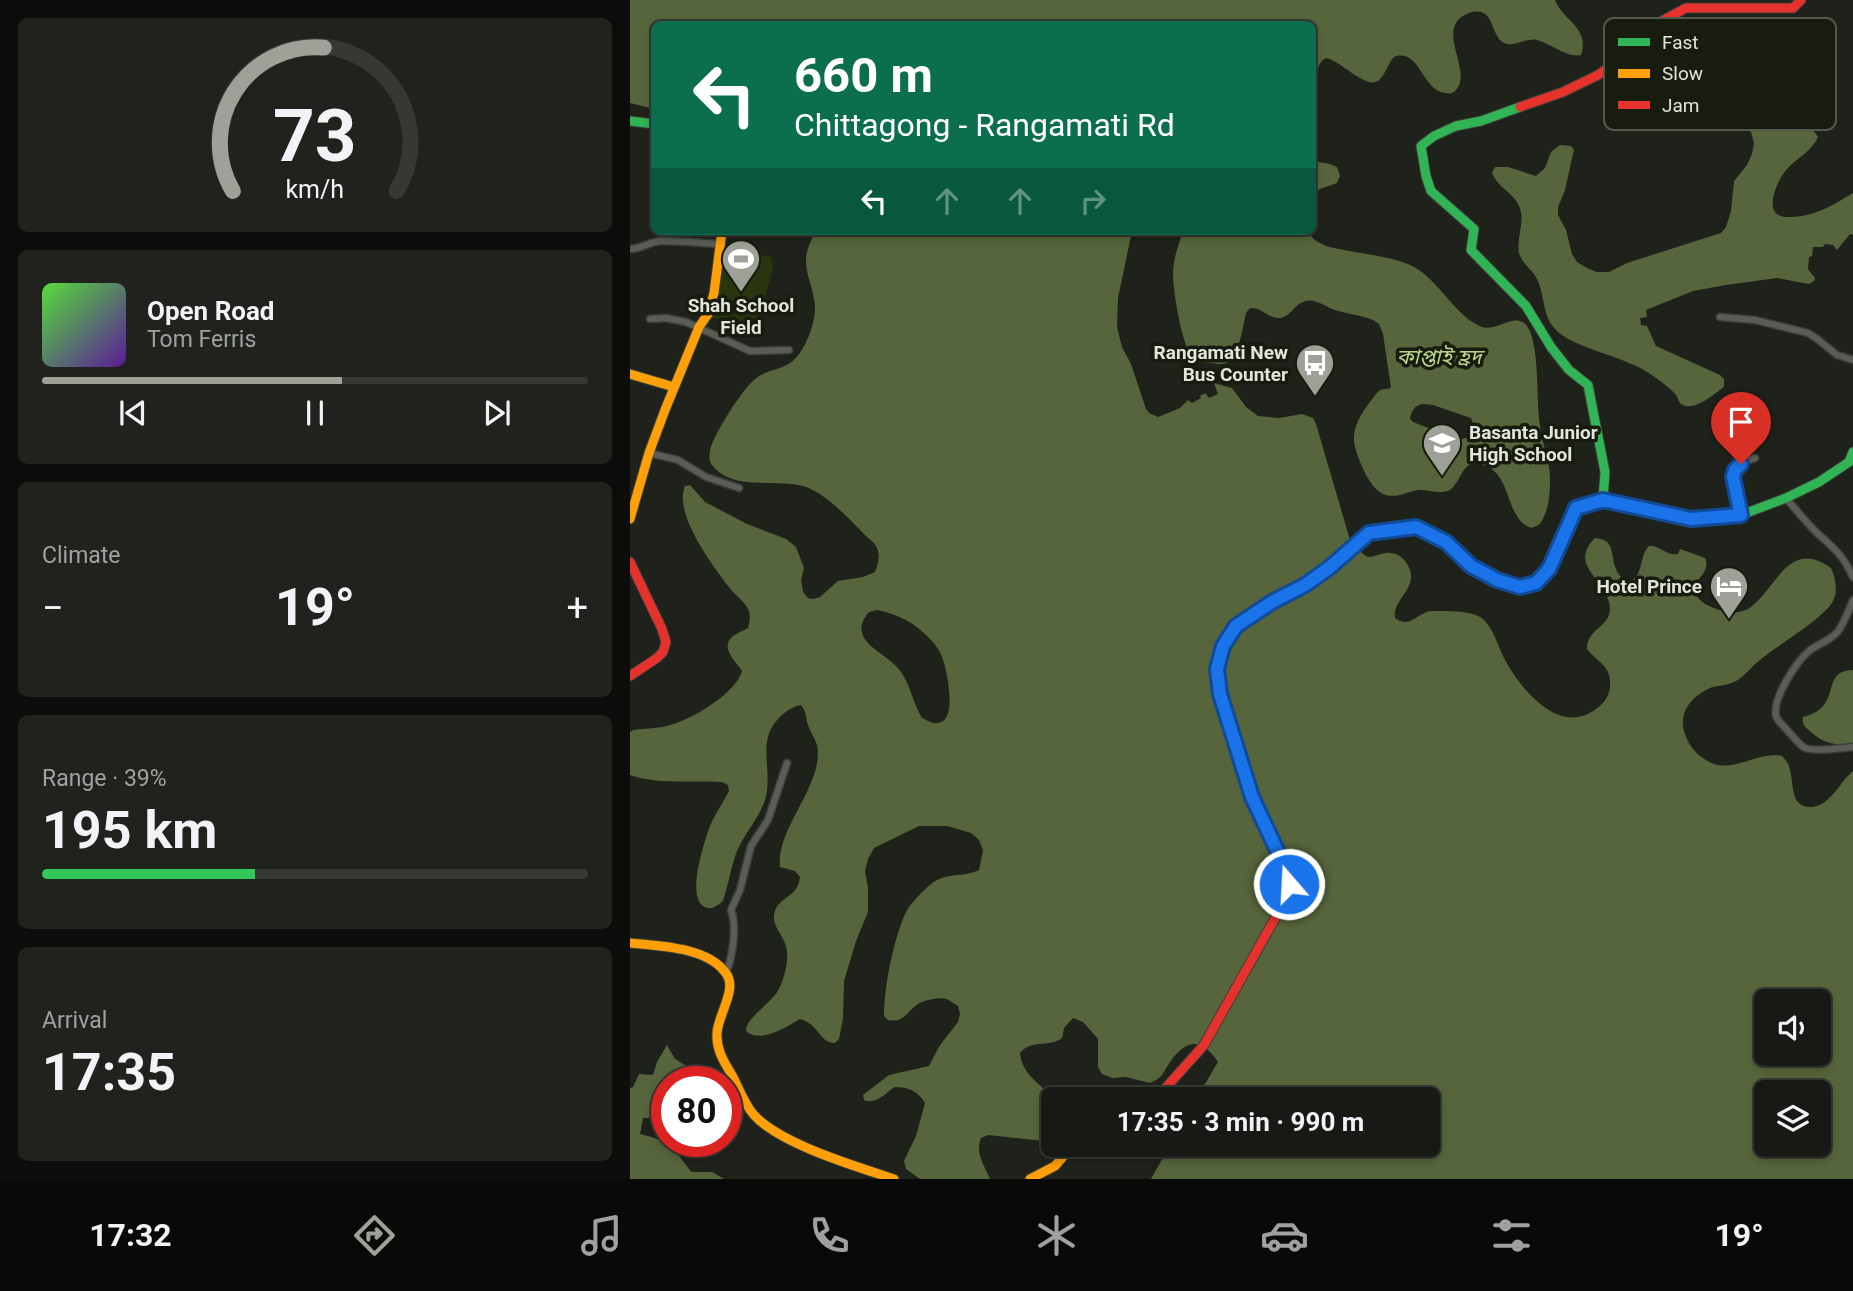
<!DOCTYPE html>
<meta charset="utf-8">
<style>
:root{--surface:#171a14;--page:#20231d;--text:#f1f3f6;--muted:#9ea1a0;--line:#363834;--accent:#9da198}
body{margin:0;font-family:Roboto,"Noto Sans Bengali",sans-serif;background:var(--page);color:var(--text);height:100vh;display:flex;flex-direction:column;font-size:26px;white-space:nowrap}
*{box-sizing:border-box;margin:0}
p{font-size:23px;color:var(--muted)}
.icon{flex:none;width:38px;height:38px;fill:none;stroke:currentColor;stroke-width:2;stroke-linecap:round;stroke-linejoin:round}
.map{position:relative;flex:1;overflow:hidden}
.drawer{display:flex;flex-direction:column;gap:18px;padding:18px;background:#0d0e0b;width:630px}
.drawer>*{flex:none}
.guide{position:absolute;left:21px;top:21px;width:665px;height:214px;border-radius:10px;box-shadow:0 4px 10px #0003,0 0 0 2px var(--line);background:#0b6e4f;color:#fff;overflow:hidden}
.controls{position:absolute;left:1124px;top:989px;display:grid;gap:14px}
.controls a{display:grid;place-items:center;width:77px;height:77px;border-radius:10px;background:var(--surface);box-shadow:0 4px 10px #0003,0 0 0 2px var(--line);font-size:35px}
.speed{position:absolute;left:21px;top:1066px;display:flex;gap:14px;font-size:35px;font-weight:700;text-align:center}
.speed>*{display:grid;place-content:center;width:91px;height:91px;border-radius:50%;background:var(--surface);box-shadow:0 4px 10px #0003,0 0 0 2px var(--line);line-height:1}
.speed .limit{border:10px solid #d22;background:#fff;color:#111}
.pin{position:absolute;display:grid;place-items:center;width:60px;height:60px;color:#fff;margin:-72px -30px;border-radius:50% 50% 50% 0;rotate:-45deg;box-shadow:0 0 7px #0007}
.pin .icon{rotate:45deg}
.me{position:absolute;width:77px;margin:-38px;rotate:341deg;stroke-linejoin:round;filter:drop-shadow(0 0 5px #0008)}
.turn{display:flex;align-items:center;gap:24px;height:147px;padding:0 28px;font-size:32px}
.turn .icon{width:91px;height:91px;stroke-width:2.5}
.turn b{display:block;font-size:49px;line-height:60px}
.lanes{display:flex;align-items:center;height:66px;padding:0 28px;background:#0003;justify-content:center;gap:35px;direction:ltr}
.lanes .off{opacity:.35}
.big{font-size:52px;font-weight:700;line-height:1.1}
.drawer .widget{flex:1;display:flex;flex-direction:column;justify-content:center;gap:10px;min-width:0;padding:0 24px;border-radius:10px;background:var(--page)}
.drawer .dial{align-items:center;gap:0}
.dial svg{height:182px;overflow:visible;fill:none;stroke:var(--line);stroke-width:7;stroke-linecap:round;text-anchor:middle}
.dial text{fill:var(--text);stroke:none}
.song{display:flex;align-items:center;gap:21px}
.cover{width:84px;height:84px;border-radius:10px;background:linear-gradient(135deg,hsl(110 70% 55%),hsl(270 70% 35%))}
.played{height:7px;border-radius:4px;background:linear-gradient(90deg,var(--accent) 55%,var(--line) 55%)}
.keys{display:flex;justify-content:space-around;direction:ltr}
.heat{display:flex;justify-content:space-between;align-items:center;font-size:38px;direction:ltr}
.charge{height:10px;border-radius:5px;background:linear-gradient(90deg,#34c759 39%,var(--line) 0)}
.trip{position:absolute;left:411px;top:1087px;width:399px;height:70px;border-radius:10px;background:var(--surface);box-shadow:0 4px 10px #0003,0 0 0 2px var(--line);font-weight:700;line-height:70px;text-align:center}
.menu{display:flex;height:112px;justify-content:space-around;align-items:center;background:#090a08;color:var(--muted)}
.menu .icon{width:49px;height:49px}
.menu .current{color:var(--accent)}
.menu b{font-size:32px;color:var(--text)}
main{display:flex;flex:1;min-height:0}
.map>svg:first-child{display:block}
.green{fill:#29350f}
.water{fill:#56653b;fill-rule:evenodd}
.lines{fill:none;stroke-linecap:round;stroke-linejoin:round}
.street-casing{stroke:#3c3f39;stroke-width:9}
.fast-casing{stroke:#3c3f39;stroke-width:11}
.slow-casing{stroke:#3c3f39;stroke-width:11}
.jam-casing{stroke:#3c3f39;stroke-width:11}
.street{stroke:#5a5d56;stroke-width:6}
.fast{stroke:#30b455;stroke-width:9}
.slow{stroke:#ff9f0a;stroke-width:9}
.jam{stroke:#e5322d;stroke-width:9}
.route-casing{stroke:#114b97;stroke-width:18}
.route{stroke:#1a73e8;stroke-width:12}
.labels{text-anchor:middle;stroke-width:7;stroke-linejoin:round;paint-order:stroke}
.poi-label{font-size:19px;font-weight:bold;fill:#e1e5dc;stroke:#171c0e;text-anchor:end}
.water-label{font-size:21px;font-style:italic;fill:#bad68c;stroke:#171c0e}
.key{fill:#171c0e;stroke:#54584c;stroke-width:2}
.key-label{font-size:19px;fill:#e1e5dc}
</style>
<main>
<section class="drawer">
<div class="widget dial"><svg viewBox="0 0 100 80">
<path d="M14 69A42 42 0 1 1 86 69"/>
<path d="M14 69A42 42 0 0 1 54 6" stroke="#9da198"/>
<text x="50" y="56" font-size="32" font-weight="700">73</text>
<text x="50" y="72" font-size="11">km/h</text>
</svg></div>
<div class="widget">
<div class="song"><i class="cover"></i><div><b>Open Road</b><p>Tom Ferris</p></div></div>
<div class="played"></div>
<div class="keys"><svg class="icon" aria-label="previous" viewBox="0 0 24 24"><path d="M18 5L8 12l10 7zM5 5v14"/></svg><svg class="icon" aria-label="pause" viewBox="0 0 24 24"><path d="M8 5v14M16 5v14"/></svg><svg class="icon" aria-label="next" viewBox="0 0 24 24"><path d="M6 5l10 7-10 7zM19 5v14"/></svg></div>
</div>
<div class="widget"><p>Climate</p>
<div class="heat"><a>−</a><b class="big">19°</b><a>+</a></div>
</div>
<div class="widget"><p>Range · 39%</p><b class="big">195 km</b><div class="charge"></div></div>
<div class="widget"><p>Arrival</p><b class="big">17:35</b></div>
</section>
<div class="map">
<svg width="1223" height="1179" viewBox="0 0 1223 1179">
<rect width="100%" height="100%" fill="#1f221a"/>
<!-- green -->
<path class="green" d="M94 247 141 257 143 268 134 302H131L129 309 131 310 120 332 80 316Z"/>
<!-- water -->
<path class="water" d="M0 0H925C933 21 960 27 951 55 936 58 922 44 907 40 895 37 882 50 871 41 860 30 863 5 839 13 802 27 844 70 826 90 823 93 821 94 816 93 792 92 790 47 764 57 758 63 755 76 748 81 735 89 710 60 696 58 688 62 688 71 683 78L682 24H24V109L0 103Z
M1118 104C1131 106 1135 117 1147 121 1161 126 1180 122 1188 137 1182 151 1167 158 1157 169 1147 180 1131 216 1156 217 1182 218 1202 206 1223 193V235L1220 234 1207 250 1203 245 1195 244 1193 247H1183L1182 256 1179 257 1178 269 1185 278 1184 281 1179 284 1147 278 1096 285 1063 291 1016 310 1017 317 1010 318 1011 325 1017 326 1026 346 1090 375 1094 379V387C1084 394 1069 408 1056 406 1049 405 1049 400 1046 395 1042 389 1024 376 1017 372 993 356 940 347 925 329 912 315 915 295 907 279 902 269 892 264 889 253 886 237 896 221 889 206 883 192 867 187 862 173L865 167H878L906 176 915 168 921 152 930 145 941 146 944 150 943 154 935 190 928 207V215L936 230 942 254 947 262 959 269 967 272H979L997 263 1091 233 1096 227 1101 211 1104 181 1117 165 1122 154 1124 143 1121 132 1107 125 1105 121 1109 110Z
M683 161 700 164 707 167 710 176 707 183 690 189 683 194Z
M186 231H502L488 298 487 327 492 347 501 364 516 409 519 413 528 417 550 408 558 400 562 403 571 398 570 396 575 393 579 398 588 394 584 383 602 388 616 407 628 416 649 418 672 414 683 418 686 424 720 540 733 554 738 557C746 557 753 552 760 553 766 553 771 556 775 561 794 586 762 597 765 618 780 629 786 614 800 611 814 611 841 610 852 618 864 628 868 647 875 660 891 689 929 737 966 709 975 703 981 693 980 682 980 665 966 661 957 649 957 626 985 628 979 602 972 576 939 565 965 538 986 540 980 554 986 569 988 575 993 579 998 582 1015 576 1008 557 1019 546 1030 545 1036 556 1048 554L1050 549 1075 558C1083 576 1056 580 1067 596 1072 604 1081 607 1089 610 1099 613 1112 614 1121 607 1147 587 1159 538 1201 568 1205 577 1208 589 1204 599 1196 618 1147 645 1130 660 1122 666 1115 676 1106 681 1098 686 1088 685 1080 688 1058 698 1046 717 1057 739 1062 751 1072 759 1084 764 1107 771 1129 751 1152 756 1156 760 1159 764 1160 770 1164 785 1160 809 1183 807 1188 806 1193 804 1197 800 1207 792 1213 779 1223 771V1179H521L540 1145 798 1144V1099H566L588 1062C574 1041 560 1037 543 1058 538 1064 535 1072 530 1077 527 1080 523 1081 520 1083L496 1077 482 1078 472 1074 468 1067V1039L453 1022 443 1018 434 1028 432 1038C418 1048 401 1039 390 1053 392 1075 411 1084 424 1099L423 1136 414 1141 358 1135 351 1138C345 1153 354 1165 360 1179H290L276 1169 274 1161 286 1136 295 1103C288 1091 278 1087 265 1087 255 1093 246 1105 234 1100L233 1095 259 1075 299 1066 310 1045 328 1022 330 1014 328 1006C324 1004 321 1001 317 999 309 997 295 1000 288 1004 276 1012 275 1023 258 1020L254 1016C254 987 264 936 277 910 282 902 299 884 307 880 321 873 335 877 349 870L353 850 349 840 341 833 317 826H289L244 848 238 859 235 871 238 888V912L226 941 214 981 213 1019 209 1039 205 1043C189 1043 189 1024 170 1019 156 1027 131 1044 116 1031 116 1017 142 1003 149 989 155 976 161 955 154 941 151 934 143 925 144 916 146 896 168 899 170 877L165 871 150 867C146 827 195 784 187 745 185 738 180 732 178 725 175 717 177 712 171 705 159 707 148 717 142 727 131 745 140 770 137 791 134 813 117 829 108 849 102 862 98 886 93 901 87 906 81 911 73 906 57 895 74 842 80 826 85 814 93 803 99 791L98 785 92 782C61 780 30 785 0 775V732L3 730C14 728 26 729 37 726 59 721 106 694 112 671 106 661 89 648 103 636 107 633 113 631 118 628 120 621 121 614 117 607 113 601 107 596 102 591 85 569 43 515 55 486L60 485 75 502 117 524 156 539 166 547 174 568 171 580 173 592 178 598 183 599 190 597 208 581 233 577 245 572C248 564 251 555 246 546 244 542 238 538 235 535 219 519 195 492 173 486 145 478 103 492 82 465 79 461 79 456 80 450 84 434 114 385 129 376 139 370 153 369 163 361 175 350 185 325 185 308 185 292 176 277 176 261 176 250 181 240 186 231ZM247 610C268 614 285 623 300 639 305 644 310 651 312 657 317 670 328 721 308 723 302 724 297 720 292 718 283 704 281 686 271 672 258 652 214 642 239 612ZM1136 1001H1188V1054H1136ZM1136 1092H1188V1144H1136Z
M553 231H676L686 241 696 246C723 254 768 255 789 270 811 285 828 318 852 327 867 332 885 311 897 326 910 343 906 403 910 426 912 444 920 461 920 479 920 495 919 512 909 525L901 528C873 517 884 472 850 464 832 459 831 483 820 490 810 495 798 489 788 490 777 492 767 498 756 495 740 491 729 461 725 447 720 426 734 410 746 394L750 390 761 388 753 334 749 324 743 320C731 315 717 314 705 310 695 307 684 297 673 302 664 305 661 316 651 318 638 319 632 307 620 308L616 313C613 325 609 356 598 362 593 365 587 364 582 363 575 363 567 362 562 356 551 343 543 290 543 273 543 259 549 244 553 231ZM793 404 803 405 841 418 844 427 841 436 833 439 821 437 783 422 780 419C781 411 785 405 793 404Z
M1223 670V745C1206 745 1193 744 1180 731 1174 726 1172 724 1173 717 1215 707 1188 671 1223 670Z
M37 1045 45 1059 58 1067 56 1074 58 1081 37 1082C37 1099 36 1119 13 1118L10 1134C38 1140 45 1149 61 1172H82L94 1179H0V1088L3 1087 9 1074 23 1075 27 1062Z"/>
<g class="lines">
<!-- street casing -->
<g class="street-casing">
<path id="street" d="M0 249C12 249 20 241 32 241 51 241 71 243 90 244
M1090 317 1125 320 1178 333 1186 338 1207 355 1223 360
M20 319 36 318 56 322 120 351 159 350
M19 453 48 460 76 477 109 488
M1156 498C1166 510 1176 522 1187 533 1204 548 1213 555 1223 577
M1111 515 1103 477C1107 465 1114 462 1125 458
M1223 600C1219 610 1215 621 1209 630 1201 641 1189 643 1179 651 1166 662 1142 699 1146 716 1148 722 1153 725 1156 729 1162 735 1168 744 1175 748 1184 752 1212 748 1223 747
M96 972C103 957 107 925 101 910L110 890 121 846 138 820 157 763"/>
</g>
<!-- fast casing -->
<g class="fast-casing">
<path id="fast" d="M890 107 851 121 826 126 804 136 791 146 796 176 801 191 844 229 841 250 896 306 921 347 939 370 958 385 975 472 973 500
M0 121 24 124
M952 506 973 500 1061 519 1111 515 1156 498 1189 482 1219 462 1223 452"/>
</g>
<!-- slow casing -->
<g class="slow-casing">
<path id="slow" d="M0 374 44 387
M0 519 19 453 35 410 69 327 78 314 84 293 92 231
M619 787 590 694 587 669 593 646 606 626 642 602 675 585 699 568 739 533 786 527 816 542 841 566 867 580 890 588 906 583 919 570 946 508 952 506
M0 943C29 946 76 947 95 972 109 988 88 1014 87 1033 86 1050 94 1062 103 1077 109 1089 115 1105 124 1115 150 1144 225 1166 264 1179
M400 1179 425 1166 444 1144"/>
</g>
<!-- jam casing -->
<g class="jam-casing">
<path id="jam" d="M890 107 933 92 968 75 994 57 1030 22 1056 8H1163L1171 0
M0 562 32 629 36 642 33 652 27 658 0 676
M518 1099 532 1092 574 1045 653 904 658 884 652 861 619 787"/>
</g>
<!-- street -->
<use href="#street" class="street"/>
<!-- fast -->
<use href="#fast" class="fast"/>
<!-- slow -->
<use href="#slow" class="slow"/>
<!-- jam -->
<use href="#jam" class="jam"/>
</g>
<g class="lines">
<!-- route casing -->
<g class="route-casing">
<path id="route" d="M659 884 652 861 622 797 590 694 587 669 593 646 606 626 642 602 675 585 699 568 739 533 786 527 816 542 841 566 867 580 890 587 906 583 919 569 946 508 973 500 1061 519 1111 515 1103 477 1105 470 1111 464"/>
</g>
<!-- route -->
<use href="#route" class="route"/>
</g>
<!-- icons -->
<defs>
<g id="stadium-pin" transform="scale(2.0125)"><path d="M0 17L-7.5 6A9.5 9.5 0 1 1 7.5 6Z" fill="#9da198" stroke="#171c0e"/><path d="M0-5a6.5 5 0 1 0 0 10a6.5 5 0 1 0 0-10ZM-3.5-1.8h7v3.6h-7Z" fill="#fff"/></g>
<g id="bus-pin" transform="scale(2.0125)"><path d="M0 17L-7.5 6A9.5 9.5 0 1 1 7.5 6Z" fill="#9da198" stroke="#171c0e"/><path d="M-5-6H5V4H4V6H2V4H-2V6H-4V4H-5ZM-3.5-4V0h7V-4ZM-3.5 1.2v1.5H-2V1.2ZM2 1.2v1.5H3.5V1.2Z" fill="#fff"/></g>
<g id="school-pin" transform="scale(2.0125)"><path d="M0 17L-7.5 6A9.5 9.5 0 1 1 7.5 6Z" fill="#9da198" stroke="#171c0e"/><path d="M0-5L7-2L0 1L-7-2ZM-4 1L0 2.5L4 1V4Q0 6-4 4Z" fill="#fff"/></g>
<g id="hotel-pin" transform="scale(2.0125)"><path d="M0 17L-7.5 6A9.5 9.5 0 1 1 7.5 6Z" fill="#9da198" stroke="#171c0e"/><path d="M-6-4.5h1.5V1H6V5H4.5V3h-9V5H-6ZM-4 0a1.8 1.8 0 1 1 3.6 0ZM.5 0V-2.5h3Q6-2.5 6 0Z" fill="#fff"/></g>
</defs>
<g fill-rule="evenodd">
<use href="#stadium-pin" x="111" y="259"/>
<use href="#bus-pin" x="685" y="363"/>
<use href="#school-pin" x="812" y="443"/>
<use href="#hotel-pin" x="1099" y="586"/>
</g>
<g class="labels">
<!-- poi labels -->
<g class="poi-label">
<text x="111" y="312" text-anchor="middle">Shah School<tspan x="111" dy="22">Field</tspan></text>
<text x="658" y="359">Rangamati New<tspan x="658" dy="22">Bus Counter</tspan></text>
<text x="839" y="439" text-anchor="start">Basanta Junior<tspan x="839" dy="22">High School</tspan></text>
<text x="1072" y="593">Hotel Prince</text>
</g>
<!-- water labels -->
<g class="water-label">
<text x="809" y="364">কাপ্তাই হ্রদ</text>
</g>
</g>
<!-- legend -->
<rect x="974" y="18" width="232" height="112" rx="10" class="key"/>
<rect x="988" y="38" width="32" height="8" fill="#30b455"/>
<rect x="988" y="69" width="32" height="9" fill="#ff9f0a"/>
<rect x="988" y="101" width="32" height="8" fill="#e5322d"/>
<g class="key-label">
<text x="1032" y="49">Fast</text>
<text x="1032" y="80">Slow</text>
<text x="1032" y="112">Jam</text>
</g>
</svg>
<div class="controls">
<a><svg class="icon" aria-label="sound" viewBox="0 0 24 24"><path d="M4 9h4l5-4v14l-5-4H4zM17 9q2 3 0 6"/></svg></a>
<a><svg class="icon" aria-label="layers" viewBox="0 0 24 24"><path d="M12 4l9 5-9 5-9-5zM3 14l9 5 9-5"/></svg></a>
</div>
<div class="speed"><div class="limit">80</div></div>
<div class="pin" style="left:1111px;top:464px;background:#d93025"><svg class="icon" aria-label="arrive" viewBox="0 0 24 24"><path d="M6 21V4h12l-3 4 3 4H6"/></svg></div>
<svg class="me" style="left:659px;top:884px" viewBox="-20 -20 40 40"><circle r="17" fill="#1a73e8" stroke="#fff" stroke-width="3"/><path d="M0-11L8 9 0 5-8 9z" fill="#fff"/></svg>
<div class="trip">17:35 · 3 min · 990 m</div>
<div class="guide">
<div class="turn"><svg class="icon" aria-label="left" viewBox="0 0 24 24"><path d="M17 20v-9H6M10 6l-5 5 5 5"/></svg><div><b>660 m</b>Chittagong - Rangamati Rd</div></div>
<div class="lanes"><svg class="icon" aria-label="left" viewBox="0 0 24 24"><path d="M17 20v-9H6M10 6l-5 5 5 5"/></svg><svg class="icon off" aria-label="ahead" viewBox="0 0 24 24"><path d="M12 20V5M6 11l6-6 6 6"/></svg><svg class="icon off" aria-label="ahead" viewBox="0 0 24 24"><path d="M12 20V5M6 11l6-6 6 6"/></svg><svg class="icon off" aria-label="right" viewBox="0 0 24 24"><path d="M7 20v-9h11M14 6l5 5-5 5"/></svg></div>
</div>
</div>
</main>
<nav class="menu">
<b>17:32</b>
<svg class="icon current" aria-label="directions" viewBox="0 0 24 24"><path d="M12 3l9 9-9 9-9-9zM9 14v-3h6M13 9l2 2-2 2"/></svg>
<svg class="icon" aria-label="music" viewBox="0 0 24 24"><path d="M9 18V5l10-2v13"/><circle cx="6" cy="18" r="3"/><circle cx="16" cy="16" r="3"/></svg>
<svg class="icon" aria-label="phone" viewBox="0 0 24 24"><path d="M5 4h4l2 5-3 2q2 4 5 5l2-3 5 2v4C11 20 4 13 5 4z"/></svg>
<svg class="icon" aria-label="climate" viewBox="0 0 24 24"><path d="M12 3v18M4 7l16 10M4 17L20 7"/></svg>
<svg class="icon" aria-label="car" viewBox="0 0 24 24"><path d="M5 17H2v-5l4-1 3-4h7l3 4 3 1v5h-3M9 17h6M6 11h13"/><circle cx="7" cy="17" r="2"/><circle cx="17" cy="17" r="2"/></svg>
<svg class="icon" aria-label="filters" viewBox="0 0 24 24"><path d="M4 7h16M4 17h16"/><circle cx="9" cy="7" r="2"/><circle cx="15" cy="17" r="2"/></svg>
<b>19°</b>
</nav>
